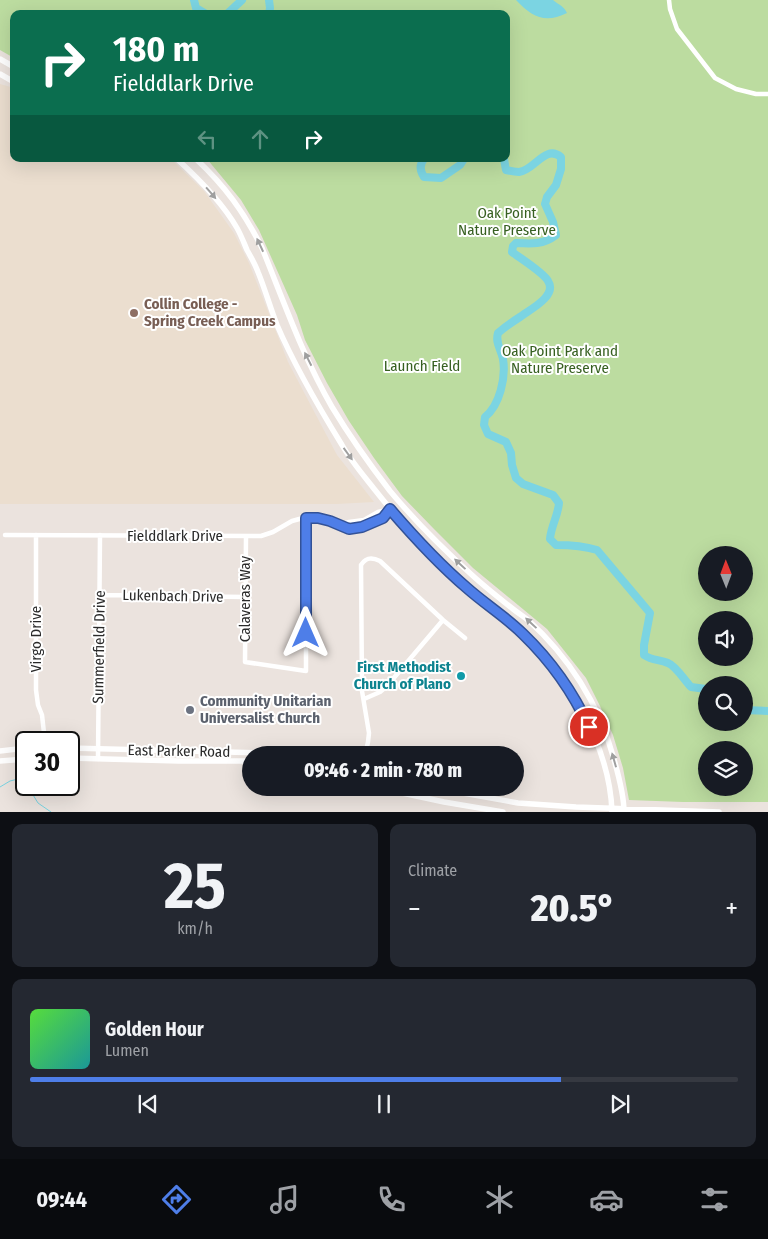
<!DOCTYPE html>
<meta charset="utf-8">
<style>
:root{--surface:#171b24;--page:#242831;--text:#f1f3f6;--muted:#9ea1a6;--line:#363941;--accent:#4e7ee8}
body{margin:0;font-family:"Fira Sans Condensed",sans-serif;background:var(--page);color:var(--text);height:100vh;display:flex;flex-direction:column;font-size:19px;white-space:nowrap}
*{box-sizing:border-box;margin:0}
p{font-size:16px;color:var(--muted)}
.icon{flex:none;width:28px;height:28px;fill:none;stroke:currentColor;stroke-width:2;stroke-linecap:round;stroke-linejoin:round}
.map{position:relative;height:812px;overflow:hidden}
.panel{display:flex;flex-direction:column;gap:12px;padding:12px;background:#0d0f14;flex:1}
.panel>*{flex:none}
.banner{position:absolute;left:10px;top:10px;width:500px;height:152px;border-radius:10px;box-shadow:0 5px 20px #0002;background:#0b6e4f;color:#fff;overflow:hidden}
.needle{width:32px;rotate:359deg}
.buttons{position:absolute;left:698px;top:546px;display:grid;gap:10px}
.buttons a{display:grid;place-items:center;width:55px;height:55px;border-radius:50%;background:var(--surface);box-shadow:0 5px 20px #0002;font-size:25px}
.speed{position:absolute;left:15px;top:731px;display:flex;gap:10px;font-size:25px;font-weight:700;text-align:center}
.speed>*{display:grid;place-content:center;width:65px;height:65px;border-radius:50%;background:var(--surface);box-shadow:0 5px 20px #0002;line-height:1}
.speed .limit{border:2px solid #111;border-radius:8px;background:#fff;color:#111}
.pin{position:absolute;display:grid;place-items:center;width:42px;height:42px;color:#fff;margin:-21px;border:2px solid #fff;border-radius:50%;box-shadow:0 1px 5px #0007}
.me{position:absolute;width:55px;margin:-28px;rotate:0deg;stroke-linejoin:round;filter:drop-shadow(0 0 4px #0008)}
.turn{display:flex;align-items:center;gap:18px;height:105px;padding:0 20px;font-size:22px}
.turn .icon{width:65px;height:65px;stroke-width:2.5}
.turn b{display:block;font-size:35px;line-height:42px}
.lanes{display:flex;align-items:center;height:48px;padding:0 20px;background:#0003;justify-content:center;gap:25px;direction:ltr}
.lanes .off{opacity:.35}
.big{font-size:38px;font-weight:800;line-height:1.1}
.panel .tile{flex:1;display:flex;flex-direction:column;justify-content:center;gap:8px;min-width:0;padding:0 18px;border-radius:10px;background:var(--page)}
.panel .dial{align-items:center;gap:0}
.dial b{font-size:65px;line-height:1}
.song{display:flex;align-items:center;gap:15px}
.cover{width:60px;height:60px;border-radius:8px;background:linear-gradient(135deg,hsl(110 70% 55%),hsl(180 70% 35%))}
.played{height:5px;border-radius:2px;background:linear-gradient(90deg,var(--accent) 75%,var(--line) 75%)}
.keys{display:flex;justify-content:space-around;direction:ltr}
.heat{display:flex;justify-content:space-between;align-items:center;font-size:28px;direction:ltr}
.panel .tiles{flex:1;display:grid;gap:12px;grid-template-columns:1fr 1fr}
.tile:last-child{grid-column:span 2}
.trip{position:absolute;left:242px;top:746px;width:282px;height:50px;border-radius:25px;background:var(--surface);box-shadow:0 5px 20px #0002;font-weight:800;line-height:50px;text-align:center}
.tab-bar{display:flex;height:80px;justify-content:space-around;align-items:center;background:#090b0e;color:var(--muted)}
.tab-bar .icon{width:35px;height:35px}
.tab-bar .selected{color:var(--accent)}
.tab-bar b{font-size:22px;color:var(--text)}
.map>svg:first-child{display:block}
.education{fill:#ebdecf}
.green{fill:#bcdca0;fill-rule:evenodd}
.water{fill:#7bd4e2}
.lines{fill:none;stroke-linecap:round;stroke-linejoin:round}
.stream{stroke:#7bd4e2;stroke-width:1}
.river{stroke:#7bd4e2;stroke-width:8}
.street{stroke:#fff;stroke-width:4.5}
.secondary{stroke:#fff;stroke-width:5.5}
.oneway{fill:#9f9f9f}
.route-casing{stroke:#335297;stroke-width:12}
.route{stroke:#4e7ee8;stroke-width:9}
.education-dot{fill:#8d6e63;stroke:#fff;stroke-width:2}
.culture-dot{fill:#0f9aa8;stroke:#fff;stroke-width:2}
.worship-dot{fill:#6b7280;stroke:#fff;stroke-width:2}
.labels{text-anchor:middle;stroke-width:4;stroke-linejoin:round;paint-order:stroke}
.park-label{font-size:15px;fill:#376021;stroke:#fff}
.education-label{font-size:15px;font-weight:bold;fill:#785e54;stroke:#fff;text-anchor:start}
.street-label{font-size:15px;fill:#2a2a2a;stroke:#fff}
.culture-label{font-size:15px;font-weight:bold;fill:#0d838f;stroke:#fff;text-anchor:end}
.worship-label{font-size:15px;font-weight:bold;fill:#5b616d;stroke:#fff;text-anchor:start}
</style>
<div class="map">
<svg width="768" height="812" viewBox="0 0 768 812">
<rect width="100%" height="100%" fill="#ebe3de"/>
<!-- education -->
<path class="education" d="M0 84 14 88V159H171L204 191 234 233 249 263 288 362 337 455 374 502 337 504H0Z"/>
<!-- green -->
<path class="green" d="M0 0H768V802H683L629 800 623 768 613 735 600 706 586 678 547 629 473 568 434 529 402 496 374 458 349 421 327 383 305 340 297 315 259 230 241 200 207 159H506V14H14V58L0 50ZM706 555H744V592H706ZM706 620H744V658H706ZM706 685H744V722H706ZM706 750H744V788H706Z"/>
<!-- water -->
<path class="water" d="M516 0H553C559 5 564 6 567 13 545 24 532 17 516 0Z"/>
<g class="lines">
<!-- stream -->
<path class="stream" d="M27 785 38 803 51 812
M0 787 10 781 18 779 26 784"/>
<!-- river -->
<path class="river" d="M194 0 196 8 206 14
M227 14 242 0
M269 14 270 8 269 0
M424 159C419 165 420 171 424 177L441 178 460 165 464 159
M504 159 506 170C510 171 515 172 519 172 535 170 545 144 561 157V169L556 185 547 197 545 204 553 222 556 235C543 245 531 244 516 243L513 246 512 252C520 258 544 273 548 281 558 296 529 310 520 317 512 322 505 327 498 333 495 343 501 349 503 359 506 377 500 405 485 417L484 425 488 434 506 442 511 453 512 465 516 478 523 484 553 495 559 503C558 516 551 526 550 539L556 545C569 545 584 546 597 550L650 613 644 645V655C653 661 659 659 668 663 676 666 685 681 691 687L706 689
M744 710 768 711"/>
<!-- street -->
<path class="street" d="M669 0 670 9 677 29 715 78 736 89 756 94H768
M339 525 349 522 364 520 378 512 390 509
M5 535 261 536 273 532 292 521 303 518H318L330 521 349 529 362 527 383 518 390 509
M36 535V690L38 705 42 715 45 742
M246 536 245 662 306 671V518
M100 595 245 597
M364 699 380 692 387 686 443 620
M365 755 368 742 369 733 362 691 361 565C366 557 372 557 380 561L443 620 465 638
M98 759 100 535"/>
<!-- secondary -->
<path class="secondary" d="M0 59 14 67
M0 74 14 82
M177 159C199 179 222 202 237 228 241 235 244 243 247 250 251 257 255 264 258 272 265 289 270 307 277 325 295 367 318 406 342 445 351 461 364 476 375 490 398 519 421 546 448 571 471 593 498 611 522 633 569 675 610 748 612 812
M196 159C225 186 244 212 262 248 284 302 303 357 332 407 349 435 370 465 390 491 415 521 443 549 472 575 485 587 499 598 513 609 518 613 523 616 528 620 568 656 599 704 613 756 618 773 624 794 624 812
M69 748 270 753 290 755
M0 751 26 748
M69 758 179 761H251
M0 761 26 759
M379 788 444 802 503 812
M435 788 518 803 576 807 719 812"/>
</g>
<!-- one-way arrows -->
<defs><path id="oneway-solid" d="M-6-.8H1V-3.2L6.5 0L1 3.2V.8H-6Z" transform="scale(1.25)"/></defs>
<g class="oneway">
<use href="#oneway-solid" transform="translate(211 193) rotate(49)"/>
<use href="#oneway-solid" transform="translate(260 245) rotate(-115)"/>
<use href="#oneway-solid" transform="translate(308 359) rotate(-117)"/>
<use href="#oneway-solid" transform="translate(348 454) rotate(54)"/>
<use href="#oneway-solid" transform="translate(460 564) rotate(-137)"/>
<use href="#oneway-solid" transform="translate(531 623) rotate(-137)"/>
<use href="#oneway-solid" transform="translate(614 760) rotate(-106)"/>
</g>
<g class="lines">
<!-- route casing -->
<g class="route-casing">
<path id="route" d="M306 633V518H318L330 521 349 529 362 527 383 518 390 509C414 537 439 564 467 588 485 604 506 617 523 634 551 661 573 692 589 727"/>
</g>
<!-- route -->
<use href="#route" class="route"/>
</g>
<!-- markers -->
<circle class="education-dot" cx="134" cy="313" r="5"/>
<circle class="culture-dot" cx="461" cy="676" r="5"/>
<circle class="worship-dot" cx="190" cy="710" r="5"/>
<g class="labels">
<!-- park labels -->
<g class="park-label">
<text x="507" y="218">Oak Point<tspan x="507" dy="17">Nature Preserve</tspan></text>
<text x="560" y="356">Oak Point Park and<tspan x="560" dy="17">Nature Preserve</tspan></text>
<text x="422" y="371">Launch Field</text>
</g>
<!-- education labels -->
<g class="education-label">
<text x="144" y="309">Collin College -<tspan x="144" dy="17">Spring Creek Campus</tspan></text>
</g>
<!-- street labels -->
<g class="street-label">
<text x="175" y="541">Fielddlark Drive</text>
<text transform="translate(173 596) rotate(1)" y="5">Lukenbach Drive</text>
<text transform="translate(245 599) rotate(-90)" y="5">Calaveras Way</text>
<text transform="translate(36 639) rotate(-90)" y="5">Virgo Drive</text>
<text transform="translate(99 647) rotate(-89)" y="5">Summerfield Drive</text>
<text transform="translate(179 751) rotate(1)" y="5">East Parker Road</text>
</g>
<!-- culture labels -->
<g class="culture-label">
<text x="451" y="672">First Methodist<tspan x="451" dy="17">Church of Plano</tspan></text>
</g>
<!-- worship labels -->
<g class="worship-label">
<text x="200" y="706">Community Unitarian<tspan x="200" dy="17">Universalist Church</tspan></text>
</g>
</g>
</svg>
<div class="buttons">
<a><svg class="needle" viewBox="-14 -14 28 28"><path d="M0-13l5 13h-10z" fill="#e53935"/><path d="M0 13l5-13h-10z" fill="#9ea1a6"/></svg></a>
<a><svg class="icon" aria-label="sound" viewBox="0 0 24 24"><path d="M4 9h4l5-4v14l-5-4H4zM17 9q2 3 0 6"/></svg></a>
<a><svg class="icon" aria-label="search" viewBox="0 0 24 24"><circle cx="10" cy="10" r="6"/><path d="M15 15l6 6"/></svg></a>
<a><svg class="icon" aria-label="layers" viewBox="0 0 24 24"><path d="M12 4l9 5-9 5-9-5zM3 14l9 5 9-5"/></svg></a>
</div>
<div class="speed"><div class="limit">30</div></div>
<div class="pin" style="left:589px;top:727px;background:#d93025"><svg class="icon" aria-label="arrive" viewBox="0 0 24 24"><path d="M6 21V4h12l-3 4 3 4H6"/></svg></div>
<svg class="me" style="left:306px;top:633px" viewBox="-20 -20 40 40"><path d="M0-17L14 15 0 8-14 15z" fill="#4e7ee8" stroke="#fff" stroke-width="4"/></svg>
<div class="trip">09:46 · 2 min · 780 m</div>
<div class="banner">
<div class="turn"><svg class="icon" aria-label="right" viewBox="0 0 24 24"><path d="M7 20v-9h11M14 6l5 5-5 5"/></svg><div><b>180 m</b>Fielddlark Drive</div></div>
<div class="lanes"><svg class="icon off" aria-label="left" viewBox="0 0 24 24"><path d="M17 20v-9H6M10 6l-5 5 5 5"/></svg><svg class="icon off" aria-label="ahead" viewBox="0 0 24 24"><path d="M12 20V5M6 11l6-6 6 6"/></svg><svg class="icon" aria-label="right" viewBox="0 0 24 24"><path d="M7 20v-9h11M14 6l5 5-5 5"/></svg></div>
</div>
</div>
<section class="panel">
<div class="tiles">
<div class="tile dial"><b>25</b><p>km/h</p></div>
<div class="tile"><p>Climate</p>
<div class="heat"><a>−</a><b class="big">20.5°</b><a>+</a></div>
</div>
<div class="tile">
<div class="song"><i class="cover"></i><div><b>Golden Hour</b><p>Lumen</p></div></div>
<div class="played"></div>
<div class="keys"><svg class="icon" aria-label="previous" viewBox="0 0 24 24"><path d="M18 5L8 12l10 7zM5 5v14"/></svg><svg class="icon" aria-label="pause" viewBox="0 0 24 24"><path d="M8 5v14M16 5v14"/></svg><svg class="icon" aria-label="next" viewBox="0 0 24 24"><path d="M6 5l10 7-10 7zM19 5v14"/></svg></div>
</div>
</div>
</section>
<nav class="tab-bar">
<b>09:44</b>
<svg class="icon selected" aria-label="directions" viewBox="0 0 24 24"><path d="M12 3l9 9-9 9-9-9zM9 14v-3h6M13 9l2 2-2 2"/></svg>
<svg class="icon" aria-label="music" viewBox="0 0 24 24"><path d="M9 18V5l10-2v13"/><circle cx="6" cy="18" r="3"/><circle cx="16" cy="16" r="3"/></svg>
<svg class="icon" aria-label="phone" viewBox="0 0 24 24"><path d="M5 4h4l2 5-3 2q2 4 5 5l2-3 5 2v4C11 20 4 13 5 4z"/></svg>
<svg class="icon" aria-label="climate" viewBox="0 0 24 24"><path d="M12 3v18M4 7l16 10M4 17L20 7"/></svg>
<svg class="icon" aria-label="car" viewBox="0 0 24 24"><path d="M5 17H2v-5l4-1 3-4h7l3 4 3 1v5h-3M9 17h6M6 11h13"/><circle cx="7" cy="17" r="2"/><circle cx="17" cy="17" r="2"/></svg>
<svg class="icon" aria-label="filters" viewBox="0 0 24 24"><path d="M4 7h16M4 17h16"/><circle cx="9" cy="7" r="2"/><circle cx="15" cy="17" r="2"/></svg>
</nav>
